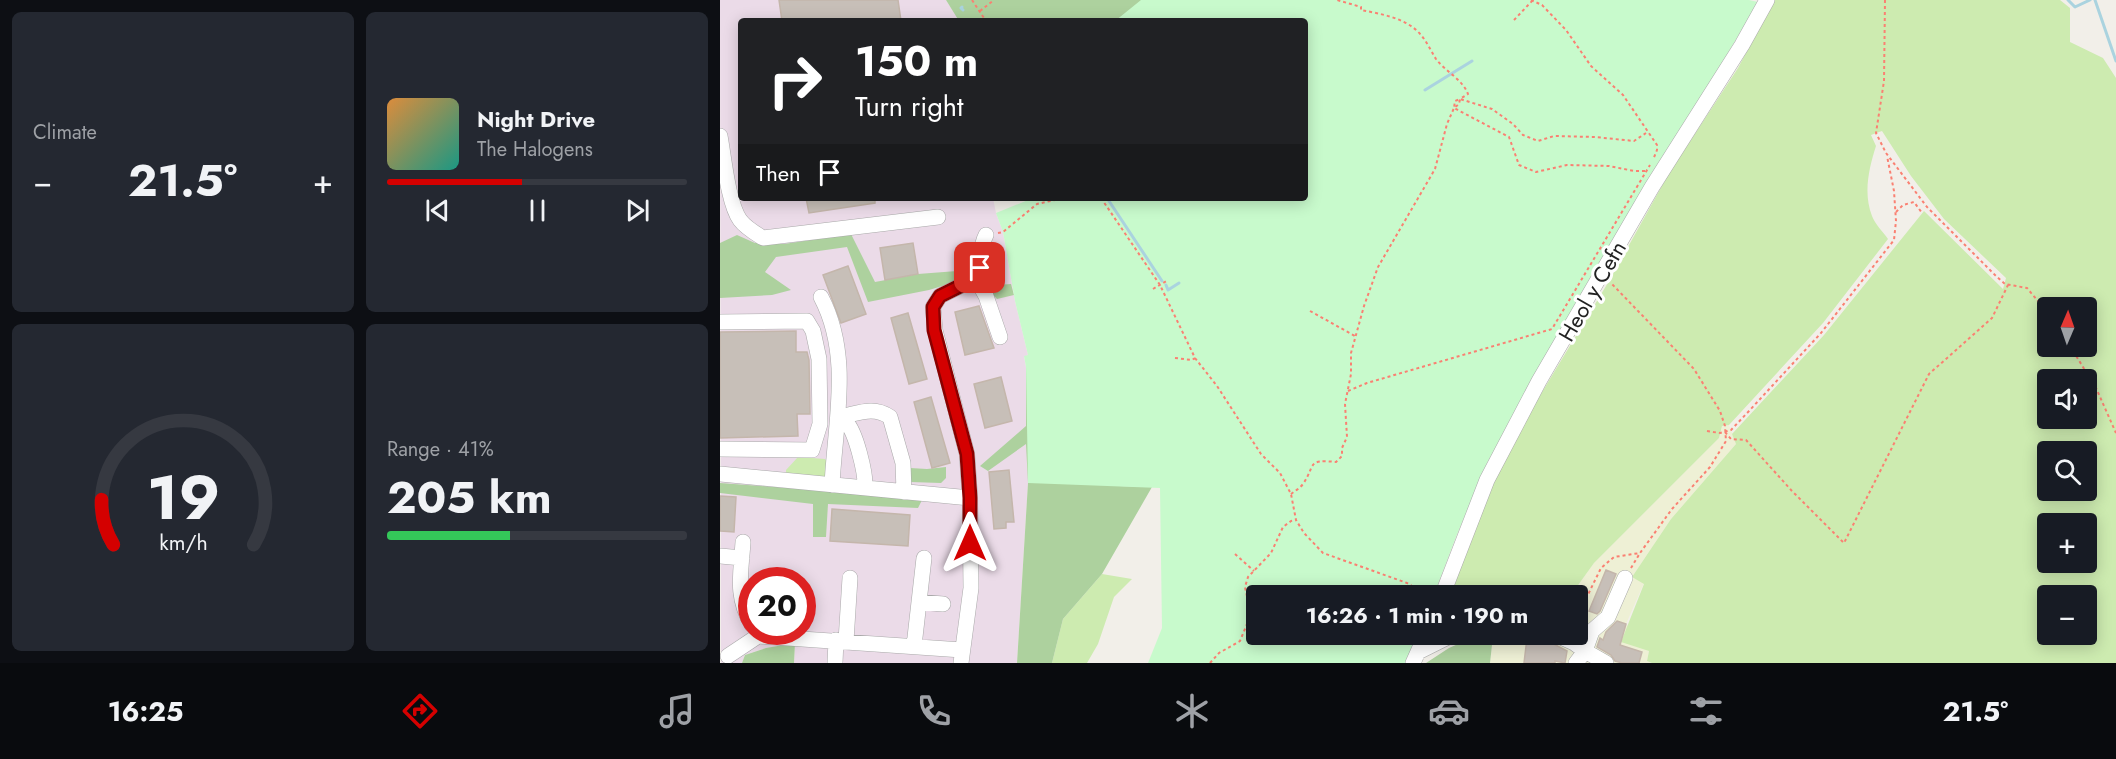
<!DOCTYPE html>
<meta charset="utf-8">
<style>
:root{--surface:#171b24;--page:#242831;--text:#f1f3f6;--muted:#9ea1a6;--line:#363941;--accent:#d40000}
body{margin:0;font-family:Jost,sans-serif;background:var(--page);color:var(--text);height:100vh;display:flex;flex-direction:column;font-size:22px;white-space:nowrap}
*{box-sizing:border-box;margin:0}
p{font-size:20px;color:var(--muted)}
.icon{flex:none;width:33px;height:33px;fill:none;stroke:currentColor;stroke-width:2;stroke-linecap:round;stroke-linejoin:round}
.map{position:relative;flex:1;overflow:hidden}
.side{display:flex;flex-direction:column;gap:12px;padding:12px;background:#0d0f14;width:720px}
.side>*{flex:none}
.hud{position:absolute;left:18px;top:18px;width:570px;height:183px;border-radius:6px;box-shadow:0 3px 15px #0003;background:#202124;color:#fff;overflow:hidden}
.needle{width:39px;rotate:2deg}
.controls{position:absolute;left:1317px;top:297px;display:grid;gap:12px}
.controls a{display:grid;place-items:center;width:60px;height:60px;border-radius:6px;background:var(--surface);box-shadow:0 3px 15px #0003;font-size:30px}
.speed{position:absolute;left:18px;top:567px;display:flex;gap:12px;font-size:30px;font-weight:700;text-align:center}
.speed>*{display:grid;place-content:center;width:78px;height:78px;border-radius:50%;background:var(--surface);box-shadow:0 3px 15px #0003;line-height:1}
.speed .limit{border:9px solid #d22;background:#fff;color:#111}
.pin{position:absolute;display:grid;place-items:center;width:51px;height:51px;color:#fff;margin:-26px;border-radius:12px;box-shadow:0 3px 9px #0006}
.me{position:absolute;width:66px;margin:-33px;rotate:0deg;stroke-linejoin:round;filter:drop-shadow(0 0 4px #0008)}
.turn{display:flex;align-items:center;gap:21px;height:126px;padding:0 18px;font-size:27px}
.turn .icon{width:78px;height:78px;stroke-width:2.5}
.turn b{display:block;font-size:42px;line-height:51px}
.then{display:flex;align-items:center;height:57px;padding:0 18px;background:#0003;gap:12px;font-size:22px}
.big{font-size:45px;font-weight:700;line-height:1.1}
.side .tile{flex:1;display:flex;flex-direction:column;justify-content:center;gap:9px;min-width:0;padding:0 21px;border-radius:9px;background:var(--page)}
.side .dial{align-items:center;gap:0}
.dial svg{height:156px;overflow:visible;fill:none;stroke:var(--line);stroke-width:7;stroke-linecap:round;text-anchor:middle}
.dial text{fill:var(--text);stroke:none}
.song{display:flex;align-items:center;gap:18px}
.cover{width:72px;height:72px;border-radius:9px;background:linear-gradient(135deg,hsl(30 70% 55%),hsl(170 70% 35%))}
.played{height:6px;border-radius:3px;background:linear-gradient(90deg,var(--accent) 45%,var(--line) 45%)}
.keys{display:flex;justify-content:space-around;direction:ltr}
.heat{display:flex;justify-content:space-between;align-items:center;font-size:33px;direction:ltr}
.charge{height:9px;border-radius:4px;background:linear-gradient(90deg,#34c759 41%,var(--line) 0)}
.side .tiles{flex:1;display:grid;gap:12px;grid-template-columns:repeat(2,1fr)}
.trip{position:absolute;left:526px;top:585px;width:342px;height:60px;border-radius:6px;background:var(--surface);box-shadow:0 3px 15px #0003;font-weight:700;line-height:60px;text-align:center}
.tab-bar{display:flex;height:96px;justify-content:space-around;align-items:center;background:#090b0e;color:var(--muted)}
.tab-bar .icon{width:42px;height:42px}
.tab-bar .on{color:var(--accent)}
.tab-bar b{font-size:27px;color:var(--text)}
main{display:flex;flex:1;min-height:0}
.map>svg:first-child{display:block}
.industrial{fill:#ebdbe8;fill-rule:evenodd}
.farmland{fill:#eef0d5}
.grass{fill:#cdebb0;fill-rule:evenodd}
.forest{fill:#add19e}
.park{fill:#c8facc}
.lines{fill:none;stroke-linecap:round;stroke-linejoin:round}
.stream{stroke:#aad3df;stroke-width:3}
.building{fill:#c7bfb8;stroke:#c4b6ab;stroke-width:1.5}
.minor-casing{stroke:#a9a9a9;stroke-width:16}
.path{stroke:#fa8072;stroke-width:2;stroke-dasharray:3 3;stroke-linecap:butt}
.minor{stroke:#fff;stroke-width:15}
.route-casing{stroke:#8a0000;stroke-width:15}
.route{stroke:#d40000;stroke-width:10}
.labels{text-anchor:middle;stroke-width:6;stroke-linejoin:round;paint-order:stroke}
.street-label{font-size:22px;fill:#222;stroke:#fff}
</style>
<main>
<section class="side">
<div class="tiles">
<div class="tile"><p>Climate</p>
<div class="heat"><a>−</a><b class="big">21.5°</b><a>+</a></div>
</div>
<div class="tile">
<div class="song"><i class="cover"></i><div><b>Night Drive</b><p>The Halogens</p></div></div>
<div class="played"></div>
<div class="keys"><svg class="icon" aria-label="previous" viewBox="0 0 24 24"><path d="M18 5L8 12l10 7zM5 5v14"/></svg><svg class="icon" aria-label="pause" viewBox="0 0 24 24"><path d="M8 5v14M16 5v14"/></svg><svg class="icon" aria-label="next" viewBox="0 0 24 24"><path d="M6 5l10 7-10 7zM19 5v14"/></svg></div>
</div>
<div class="tile dial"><svg viewBox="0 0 100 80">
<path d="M14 69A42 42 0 1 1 86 69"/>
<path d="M14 69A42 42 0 0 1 8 46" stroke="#d40000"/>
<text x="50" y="56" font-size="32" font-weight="700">19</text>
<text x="50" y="72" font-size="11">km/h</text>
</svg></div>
<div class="tile"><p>Range · 41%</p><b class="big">205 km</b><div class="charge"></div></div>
</div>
</section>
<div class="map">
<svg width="1396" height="663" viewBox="0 0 1396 663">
<rect width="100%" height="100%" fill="#f2efe9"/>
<!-- industrial -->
<path class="industrial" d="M0 0H226L238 18 239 21H21V198H273L276 213 283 232 295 301 308 355 304 357 306 367 308 483 297 663H74L75 644 46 648 25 655 22 663H1ZM32 580H82V632H32Z"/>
<!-- farmland -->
<path class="farmland" d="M1009 425 1016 444 951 519 912 577 924 583 906 624 929 651 927 661 932 663H770L772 645 781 635 822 636 823 635 858 634V596L851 595 874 563 999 438 1002 426Z"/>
<!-- grass -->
<path class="grass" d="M1054 0H1340L1350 8V42L1383 58 1396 78V663H932L927 661 929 651 901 642 924 584 912 577 951 519 1016 444 1012 434 1104 335 1204 211 1283 289 1286 278 1224 219 1191 176 1162 131 1151 135 1156 146C1149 168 1143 193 1152 216 1155 224 1163 232 1168 239L1103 323 1009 425 1002 426 999 438 874 563 851 595 729 596 779 470 807 417 889 281 948 175 1018 68ZM1328 308H1366V346H1328ZM1328 380H1366V418H1328ZM1328 452H1366V490H1328ZM1328 524H1366V562H1328ZM1328 596H1366V634H1328Z
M78 457 105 459 107 462 105 476 101 478 66 474V470Z
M382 574 412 579 394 597 378 644 367 663H332L343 619Z"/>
<!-- forest -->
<path class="forest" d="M226 0H486L499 21H239Z
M131 234 155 282 198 274 250 270 248 254 254 255 253 270 242 280 209 290 148 302 127 247 56 257 45 272 71 290 52 295 0 298V243L17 235 35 243 64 244Z
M268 259H272L273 274 277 285 291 284 294 295 277 299C264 287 266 276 268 259Z
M306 367 399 486 432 487 382 574 343 619 332 663H297L308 483 306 444 268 471 260 466 306 426Z
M226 467V478L221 483 190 482V468L207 469Z
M0 483 203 498 198 508 108 504 106 537H93V504L0 493Z
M781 635 772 645 770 663H706L729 648 756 636Z
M75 643 74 663H22L25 655 46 648Z"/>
<!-- park -->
<path class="park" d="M421 0H1029L1038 2 768 461 736 537 714 595 537 596V634L699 635 686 663H428L442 628 440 488 308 483 306 367 304 356 308 355 295 301 283 232 276 213 313 198H585V21H395Z"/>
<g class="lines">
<!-- stream -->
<path class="stream" d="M1348 0 1355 7 1370 0
M1375 0 1396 61
M242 7 241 8 243 10
M705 90 752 61
M387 198 442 281
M446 285 448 290 459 283"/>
</g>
<!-- building -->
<path class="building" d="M59 0H178L181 21H62Z
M86 198H155V203L89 213Z
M193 243 198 274 165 280 160 248Z
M128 266 146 314 121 323 103 275Z
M259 306 274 348 245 355 235 312Z
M188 313 207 379 189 384 171 318Z
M76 331V352H87L89 360 90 414H77L78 436 0 438V332Z
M281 377 292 421 265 428 254 384Z
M211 397 230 463 212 468 194 402Z
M289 470 294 522H286V528L274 529 269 472Z
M0 496 16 497 14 532 0 531Z
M112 509 190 515 188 546 110 541Z
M886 570 896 574 880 611 877 614 869 611Z
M897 621 906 624 900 645 922 652 919 663H902L895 661 891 655 877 647 880 638 883 640 886 632Z
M807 638 828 641 847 651 845 663 835 661V663H804Z"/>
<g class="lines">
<!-- minor casing -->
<g class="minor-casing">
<path id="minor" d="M0 136C4 157 8 203 20 220 26 228 35 233 43 238L218 217
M256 278 266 296 280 337
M101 297C132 356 115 422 112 485
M0 322 87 321 93 331 99 359 100 424 92 450 0 449
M118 417C137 414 153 405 170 417L183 463 184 492
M118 417C120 418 124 420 126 422 136 432 146 474 145 488
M0 474 250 498
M23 542C21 574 15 596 32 625
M0 556 22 558
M722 596 767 480 819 381 932 187 1022 45 1047 0
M199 602 223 604
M834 634 854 643 865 651 872 631 888 617 905 578
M126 641 130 578
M194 646 204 558
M698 652 734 634
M8 656 38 636 242 650
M115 663 116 640
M241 663 251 588 250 498 247 454 215 330 213 307 220 296 256 278C262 264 259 248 266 235
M693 663 706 634
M856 663 865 651 886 663"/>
</g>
<!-- path -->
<path class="path" d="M252 0 266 21
M811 0 822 5 846 30 871 66 903 95 937 145V150L933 160
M1165 0 1164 81 1156 133 1166 153 1207 207 1276 276 1285 284 1307 288 1328 313
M260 11 274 0
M794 20 812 1
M925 171H914L889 166 847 165 816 172 799 165 789 137 734 108 735 101 740 99 772 109 793 124 803 135 818 141 834 136 875 137 914 141 926 133
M381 198 440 285 475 358 497 386 541 454 560 473 571 494 576 520 584 533 603 553 687 583 708 596
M1176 212 1183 205 1194 202 1202 213
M278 233 283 232 317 204 344 198
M433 289 448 280
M590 311 635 336
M1350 346 1376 388 1396 433
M455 358 472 360 475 358
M628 391 647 383 832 329 930 165
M987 431 1000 433 1011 430 1029 411 1101 333 1174 240 1176 221 1174 191 1167 156
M1005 432 1011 439 1026 440 1072 491 1124 543 1209 374 1272 318 1288 285
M571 494C575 491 580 488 583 484 596 465 586 459 616 462L622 456V448L627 437 625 404 631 374V353L644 306 658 267 715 169 727 124 734 108 739 104 740 99 748 94C743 80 725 71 716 59 711 51 707 42 701 35 687 18 661 14 641 10V7L617 0
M515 554 534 571
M911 568 920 553
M841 596 845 593
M858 615 881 568 894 557 920 553 952 509 990 467 1006 441 1005 426 1000 411 974 369 891 283
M490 663 499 653 520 641 527 624 529 606 525 587 528 577 551 553 563 527 571 521 576 520"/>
<!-- minor -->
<use href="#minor" class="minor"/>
</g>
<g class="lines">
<!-- route casing -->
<g class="route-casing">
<path id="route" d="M250 543V498L247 454 214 330 213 307 220 296 256 278 260 268"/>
</g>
<!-- route -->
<use href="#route" class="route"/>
</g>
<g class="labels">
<!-- street labels -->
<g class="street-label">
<text transform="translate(872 291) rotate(-60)" y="8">Heol y Cefn</text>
</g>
</g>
</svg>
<div class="controls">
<a><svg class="needle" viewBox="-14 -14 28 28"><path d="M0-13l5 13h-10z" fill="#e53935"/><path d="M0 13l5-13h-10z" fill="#9ea1a6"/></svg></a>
<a><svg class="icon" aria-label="sound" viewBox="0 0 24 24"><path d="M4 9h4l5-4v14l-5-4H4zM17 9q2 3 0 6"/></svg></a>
<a><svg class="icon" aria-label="search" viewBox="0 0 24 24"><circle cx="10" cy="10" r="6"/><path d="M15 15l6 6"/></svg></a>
<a>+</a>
<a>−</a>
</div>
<div class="speed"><div class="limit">20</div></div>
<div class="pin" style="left:260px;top:268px;background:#d93025"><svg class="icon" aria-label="arrive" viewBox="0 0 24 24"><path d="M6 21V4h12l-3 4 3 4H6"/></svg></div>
<svg class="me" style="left:250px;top:543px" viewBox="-20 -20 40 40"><path d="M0-17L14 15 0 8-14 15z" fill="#d40000" stroke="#fff" stroke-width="4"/></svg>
<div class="trip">16:26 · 1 min · 190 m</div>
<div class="hud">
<div class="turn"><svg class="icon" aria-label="right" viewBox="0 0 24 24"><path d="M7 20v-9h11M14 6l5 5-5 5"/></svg><div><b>150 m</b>Turn right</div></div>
<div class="then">Then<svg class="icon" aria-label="arrive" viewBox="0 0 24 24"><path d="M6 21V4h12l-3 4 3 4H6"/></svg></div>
</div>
</div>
</main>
<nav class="tab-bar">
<b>16:25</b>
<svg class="icon on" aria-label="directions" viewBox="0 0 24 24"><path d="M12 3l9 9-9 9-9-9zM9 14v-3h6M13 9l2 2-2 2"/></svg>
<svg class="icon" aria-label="music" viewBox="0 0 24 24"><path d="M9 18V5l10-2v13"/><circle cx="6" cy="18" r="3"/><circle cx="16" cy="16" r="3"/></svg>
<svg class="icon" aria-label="phone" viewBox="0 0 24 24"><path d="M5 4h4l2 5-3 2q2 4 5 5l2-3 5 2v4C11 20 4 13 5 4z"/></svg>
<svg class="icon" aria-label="climate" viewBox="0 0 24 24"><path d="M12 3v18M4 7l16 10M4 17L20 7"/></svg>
<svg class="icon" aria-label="car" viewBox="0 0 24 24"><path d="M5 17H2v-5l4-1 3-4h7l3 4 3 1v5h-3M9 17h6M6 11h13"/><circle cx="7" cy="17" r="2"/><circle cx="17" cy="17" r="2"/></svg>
<svg class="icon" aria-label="filters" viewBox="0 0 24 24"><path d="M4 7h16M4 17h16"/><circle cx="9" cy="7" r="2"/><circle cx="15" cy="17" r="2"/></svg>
<b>21.5°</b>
</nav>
